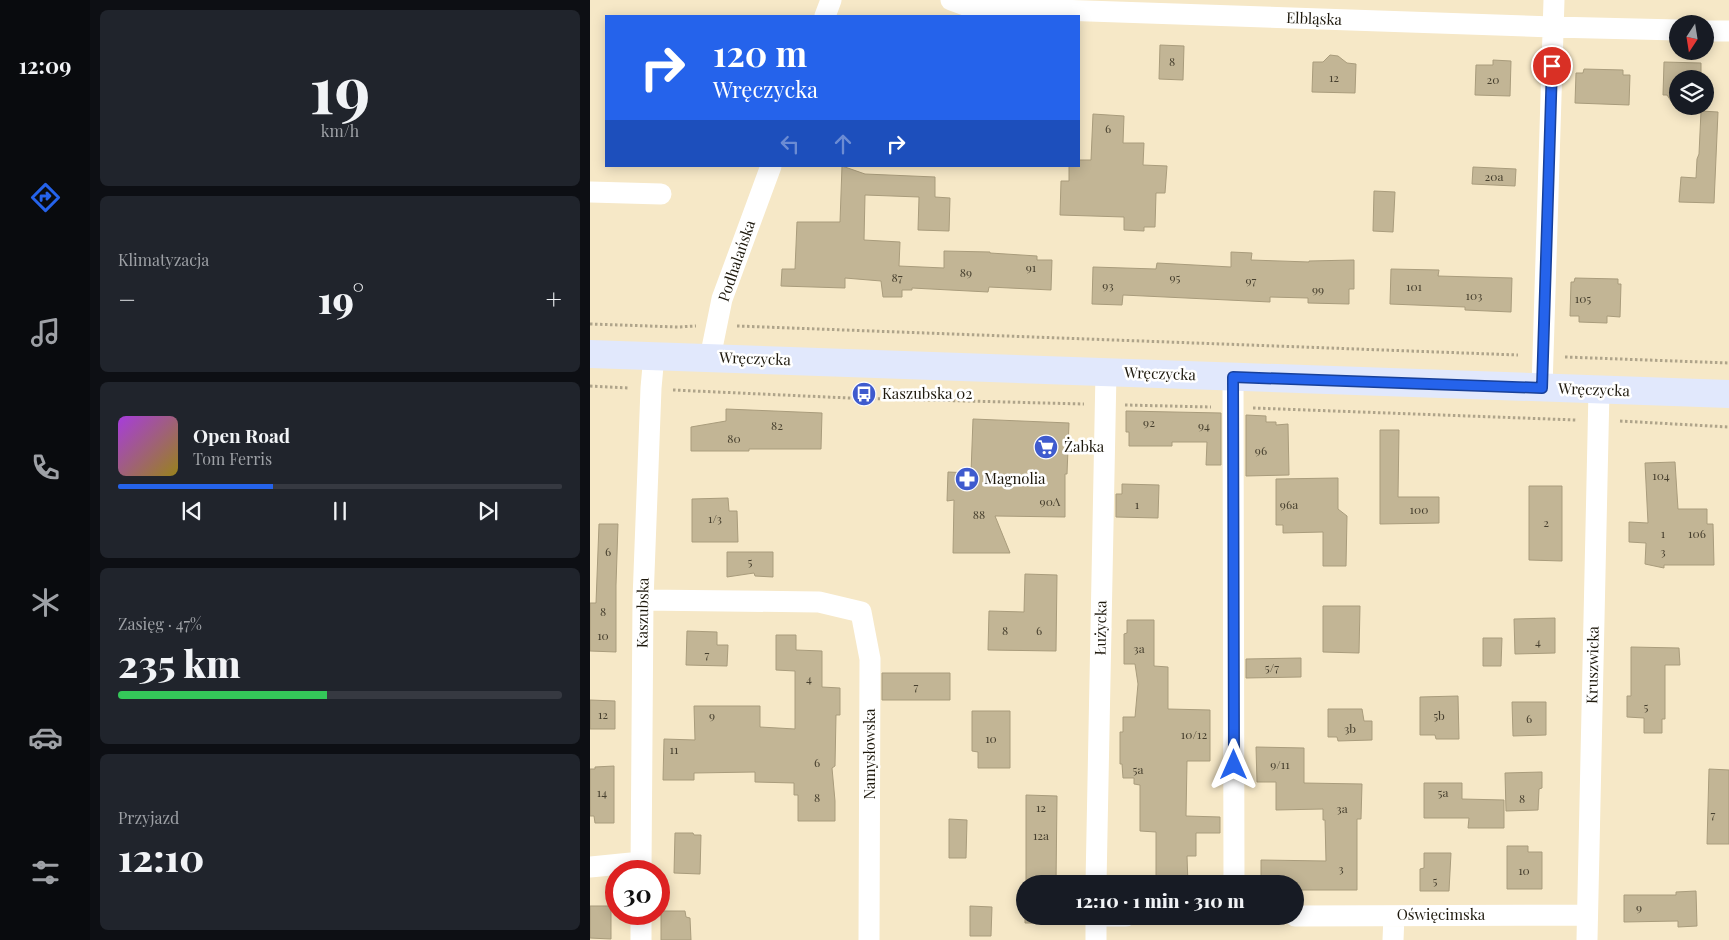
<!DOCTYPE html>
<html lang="pl">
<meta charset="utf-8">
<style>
:root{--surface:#171b24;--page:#20242c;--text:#f1f3f6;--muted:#9ea1a6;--line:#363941;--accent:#2563eb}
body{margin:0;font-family:"Playfair Display",serif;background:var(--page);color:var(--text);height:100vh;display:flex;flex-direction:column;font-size:19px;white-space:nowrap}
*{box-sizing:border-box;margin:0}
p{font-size:16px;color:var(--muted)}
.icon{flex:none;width:28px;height:28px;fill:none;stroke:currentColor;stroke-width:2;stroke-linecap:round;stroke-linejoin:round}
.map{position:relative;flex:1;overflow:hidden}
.side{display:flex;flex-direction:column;gap:10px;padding:10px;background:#0d0f14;width:500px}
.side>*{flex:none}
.banner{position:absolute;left:15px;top:15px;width:475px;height:152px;border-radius:0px;box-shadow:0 2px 12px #0003;background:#2563eb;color:#fff;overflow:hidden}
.needle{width:32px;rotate:192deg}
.controls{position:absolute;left:1079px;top:15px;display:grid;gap:10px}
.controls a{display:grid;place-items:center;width:45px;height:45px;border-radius:50%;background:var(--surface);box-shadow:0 2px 12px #0003;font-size:25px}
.speed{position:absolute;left:15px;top:860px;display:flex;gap:10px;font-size:25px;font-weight:700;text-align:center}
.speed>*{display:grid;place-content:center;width:65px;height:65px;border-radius:50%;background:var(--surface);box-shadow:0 2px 12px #0003;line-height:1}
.speed .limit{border:8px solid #d22;background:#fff;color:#111}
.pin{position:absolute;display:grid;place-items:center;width:42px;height:42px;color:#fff;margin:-21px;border:2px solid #fff;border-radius:50%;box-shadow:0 1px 5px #0007}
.me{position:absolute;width:55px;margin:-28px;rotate:0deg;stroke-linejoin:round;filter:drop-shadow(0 0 4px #0008)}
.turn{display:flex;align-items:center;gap:18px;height:105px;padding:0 25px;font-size:22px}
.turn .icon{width:65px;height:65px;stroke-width:2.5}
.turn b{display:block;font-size:35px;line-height:42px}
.lanes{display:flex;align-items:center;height:48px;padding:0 25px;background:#0003;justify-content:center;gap:25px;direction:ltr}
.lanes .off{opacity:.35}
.big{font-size:38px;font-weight:800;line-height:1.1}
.side .widget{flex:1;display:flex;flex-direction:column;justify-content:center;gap:8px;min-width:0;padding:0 18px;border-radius:8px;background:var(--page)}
.side .dial{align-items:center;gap:0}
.dial b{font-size:65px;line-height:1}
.song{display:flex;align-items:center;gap:15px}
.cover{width:60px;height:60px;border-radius:8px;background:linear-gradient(135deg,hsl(280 70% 55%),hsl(50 70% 35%))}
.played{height:5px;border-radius:2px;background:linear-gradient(90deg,var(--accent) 35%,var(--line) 35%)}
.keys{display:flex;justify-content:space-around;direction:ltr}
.heat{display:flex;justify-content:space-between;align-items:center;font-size:28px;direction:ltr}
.charge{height:8px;border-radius:4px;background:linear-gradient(90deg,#34c759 47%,var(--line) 0)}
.trip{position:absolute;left:426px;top:875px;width:288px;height:50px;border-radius:25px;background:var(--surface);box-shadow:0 2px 12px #0003;font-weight:800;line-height:50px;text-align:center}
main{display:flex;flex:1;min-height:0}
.menu{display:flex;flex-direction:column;width:90px;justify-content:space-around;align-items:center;background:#090b0e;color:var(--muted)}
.menu .icon{width:35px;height:35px}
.menu .current{color:var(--accent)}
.menu b{font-size:22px;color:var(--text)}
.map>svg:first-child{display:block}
.building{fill:#c2b595;stroke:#a99c7c}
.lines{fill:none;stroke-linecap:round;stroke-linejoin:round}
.path{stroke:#afa48a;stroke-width:3;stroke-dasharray:2.5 2.5;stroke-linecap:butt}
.street{stroke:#fff;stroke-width:21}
.secondary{stroke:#e1e8fc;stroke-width:28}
.route-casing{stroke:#184099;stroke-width:12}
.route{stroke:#2563eb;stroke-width:9}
.labels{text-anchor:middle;stroke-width:5;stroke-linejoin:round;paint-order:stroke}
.number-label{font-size:12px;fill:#463f2e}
.street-label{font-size:15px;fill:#1d180c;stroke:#fff}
.poi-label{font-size:15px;fill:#1d180c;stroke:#fff;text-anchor:start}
</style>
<main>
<nav class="menu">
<b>12:09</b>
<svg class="icon current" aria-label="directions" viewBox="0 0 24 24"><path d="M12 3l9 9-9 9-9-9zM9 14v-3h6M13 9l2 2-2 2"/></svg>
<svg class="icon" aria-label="music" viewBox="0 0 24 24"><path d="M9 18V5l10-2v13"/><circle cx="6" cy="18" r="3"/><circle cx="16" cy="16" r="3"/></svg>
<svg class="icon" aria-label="phone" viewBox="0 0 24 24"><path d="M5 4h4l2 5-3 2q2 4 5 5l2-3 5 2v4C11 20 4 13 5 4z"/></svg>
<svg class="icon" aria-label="climate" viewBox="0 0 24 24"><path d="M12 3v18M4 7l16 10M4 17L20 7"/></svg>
<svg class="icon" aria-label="car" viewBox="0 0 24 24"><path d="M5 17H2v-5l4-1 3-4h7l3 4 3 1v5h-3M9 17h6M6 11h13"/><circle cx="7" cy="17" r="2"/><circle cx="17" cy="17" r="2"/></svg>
<svg class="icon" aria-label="filters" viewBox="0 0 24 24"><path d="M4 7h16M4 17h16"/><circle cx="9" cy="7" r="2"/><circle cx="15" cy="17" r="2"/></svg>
</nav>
<section class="side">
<div class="widget dial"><b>19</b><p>km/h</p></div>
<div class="widget"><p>Klimatyzacja</p>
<div class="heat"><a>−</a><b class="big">19°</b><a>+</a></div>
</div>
<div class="widget">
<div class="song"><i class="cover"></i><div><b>Open Road</b><p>Tom Ferris</p></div></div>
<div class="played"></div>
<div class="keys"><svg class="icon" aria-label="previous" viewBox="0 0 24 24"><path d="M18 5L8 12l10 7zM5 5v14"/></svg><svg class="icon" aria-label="pause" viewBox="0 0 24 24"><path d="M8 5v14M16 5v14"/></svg><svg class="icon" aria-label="next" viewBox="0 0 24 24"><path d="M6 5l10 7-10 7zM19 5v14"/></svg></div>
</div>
<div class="widget"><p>Zasięg · 47%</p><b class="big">235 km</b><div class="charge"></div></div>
<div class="widget"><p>Przyjazd</p><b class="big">12:10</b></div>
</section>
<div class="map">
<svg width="1139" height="940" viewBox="0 0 1139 940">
<rect width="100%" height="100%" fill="#f6e8c7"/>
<!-- building -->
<path class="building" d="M570 45 594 46 593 80 569 79Z
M740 55 748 56 757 63 766 64 765 93 722 92 723 62H733Z
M903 60 921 61 920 96 885 95 886 65H903Z
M1074 62 1111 63V79H1088V106H1110V108L1085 107 1077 95H1073Z
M994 69 1033 70V75H1040L1039 105 985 103 986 73H993Z
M1111 111 1128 112 1124 203 1089 202 1091 177 1106 178 1107 159 1109 154Z
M503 114 534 116 533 143H554L553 165 577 166 575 193H566L565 227H554V231L534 230V217L470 215 471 181H479V166H489V160H501Z
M252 166 275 174 345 177V197L360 198 359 231 328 230 329 197 275 195 274 240 310 242 309 266 354 268V251L400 252V253L447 256V260H462L461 290 399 287 398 292 322 288V290H312V297H293L291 281 255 278V288L191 286 192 269H205L207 222H250Z
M883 167 926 169 925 186 882 184Z
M784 191 805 192 803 232 783 231Z
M641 252 662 253 661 260 719 262V261L764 260V289H759V304L718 303V298L680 297V302L533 295 532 305 502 304 503 267 566 269 567 263 641 267Z
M801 269 849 270 848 276 922 278 921 312 875 310V307L800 304Z
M985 278 1028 279V284H1031L1030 317 1017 316V323L989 322V316H980L981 282H984Z
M136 409 232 413 231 449H159V451H101V427L136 421Z
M536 411 631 413V465H616L617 442H582V446H539V432H536Z
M656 415 676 416V422H686V425L698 424 699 475 656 476Z
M383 419 479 423 477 474H475V517L405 516 420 553H363L364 500 357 501 358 472 381 473Z
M790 430H809L808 497H849V523L790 524Z
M1085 462 1088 509H1117V524H1123L1124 565H1074V568L1055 564 1056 543 1039 542V522L1058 523 1055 463Z
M748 478V509L757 516 756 566H733V532L693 533V525H686V479Z
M532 484 569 485 568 518 526 517V494H532Z
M939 486H972V561L939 560Z
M138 498 139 511H147L148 542H102V499Z
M9 524H28L26 585V652L0 651V603H6Z
M137 552H183V577L165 576 164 573 137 577Z
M435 574 467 575 466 651 398 650 399 611 434 612Z
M733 606H770L769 653 733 652Z
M965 618V653L925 654 924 619Z
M537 620H564V666L578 667V709L620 710V761H597L596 816 630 817V833H606V856H597L598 884H566V832L550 831V785L544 784V778H533L532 764H530V732H533V717H545L548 684 545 664H534V634L537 633Z
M97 631 127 632V645H138L137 666 96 665Z
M186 635H206V650L232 651V687L250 688V715H246L245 766 242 768 245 801V821H208V795H204V783L165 782V772L104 773V780H73L74 739 105 740 104 706H170V727L205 729V671L186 670Z
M893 638H912L911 666H893Z
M1041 647 1089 648 1090 665H1075V719H1072V733H1054V718L1037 717V696H1041Z
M711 658V677L656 678V659Z
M292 673H360V700H292Z
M868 696 869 739H846L845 735H830V697Z
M0 700 25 701V729H0Z
M922 702H956V735L923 736Z
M738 709H772L774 721H782V740L748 741 747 737H738Z
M382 711H420V768H388V752L382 751Z
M666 747 714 748V783L772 784 771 819H767V890H705V884H671V860L736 861 735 820H733V809L686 810V782H667Z
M24 766V823H5L4 816H0V769H5V767Z
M1119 769 1139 770V844H1117Z
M952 772V788L949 789 948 810 916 811 915 773Z
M834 783H872V799L914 800V828H878L879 818H834Z
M436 795 467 796 466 884H436Z
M359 819 377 820 376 858H359Z
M85 833H103L104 835H111L110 874 84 873Z
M917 846H938V852H952V889H917Z
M834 853H861L859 891H830V869L834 868Z
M1106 891 1107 926 1088 927V921L1034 922V895H1086V892Z
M0 906H21V939L0 938Z
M380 906 402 907 401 936H380Z
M71 911H95L96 917 100 918 101 940H71Z
M435 916H466V923H435Z"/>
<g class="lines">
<!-- path -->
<path class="path" d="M0 324 88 327 106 326
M147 326 928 355
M975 357 1139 363
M0 386 39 388
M83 390 259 398 494 404
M535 405 621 407
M663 408 986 420
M1030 421 1139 427"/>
<!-- street -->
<path class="street" d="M361 0 380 7 963 27 1088 30
M235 16 241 0
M1115 31H1139
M0 192 71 194
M120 358 132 299 181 166
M643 377 644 884
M952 388 964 0
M53 600 229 602 271 612 280 659 279 940
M0 867 51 862
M51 871 53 600 61 388 64 355
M506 884 516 372
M506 916H536
M506 916V940
M705 916 997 915
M51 940V914
M803 940 804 916
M997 940 1009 390"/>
<!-- secondary -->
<path class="secondary" d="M0 354 1139 394"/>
</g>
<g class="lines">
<!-- route casing -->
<g class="route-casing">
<path id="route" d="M644 765 643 377 952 388 962 66"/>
</g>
<!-- route -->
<use href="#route" class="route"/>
</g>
<!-- icons -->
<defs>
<g id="bus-disc" transform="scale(1.25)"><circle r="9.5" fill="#3f5bce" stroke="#fff"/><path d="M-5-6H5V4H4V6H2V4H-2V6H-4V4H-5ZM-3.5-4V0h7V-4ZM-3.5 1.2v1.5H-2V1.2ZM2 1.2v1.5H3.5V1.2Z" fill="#fff"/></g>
<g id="supermarket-disc" transform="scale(1.25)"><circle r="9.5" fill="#3f5bce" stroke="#fff"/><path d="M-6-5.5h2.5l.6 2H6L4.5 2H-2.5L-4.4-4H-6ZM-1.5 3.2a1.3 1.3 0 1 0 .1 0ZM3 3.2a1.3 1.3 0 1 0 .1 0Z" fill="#fff"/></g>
<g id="pharmacy-disc" transform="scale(1.25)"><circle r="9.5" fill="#3f5bce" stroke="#fff"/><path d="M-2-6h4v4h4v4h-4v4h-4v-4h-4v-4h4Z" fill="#fff"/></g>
</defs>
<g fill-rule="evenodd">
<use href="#bus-disc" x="274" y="394"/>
<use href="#supermarket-disc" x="456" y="447"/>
<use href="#pharmacy-disc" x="377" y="479"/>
</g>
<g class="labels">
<!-- number labels -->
<g class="number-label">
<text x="582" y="66">8</text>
<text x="744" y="82">12</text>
<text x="903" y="84">20</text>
<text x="518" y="133">6</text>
<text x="904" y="181">20a</text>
<text x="441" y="272">91</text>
<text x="376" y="277">89</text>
<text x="307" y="282">87</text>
<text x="585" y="282">95</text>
<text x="661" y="285">97</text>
<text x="518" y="290">93</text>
<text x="824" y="291">101</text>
<text x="728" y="294">99</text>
<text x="884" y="300">103</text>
<text x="993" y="303">105</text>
<text x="559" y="427">92</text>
<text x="187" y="430">82</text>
<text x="614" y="430">94</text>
<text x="144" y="443">80</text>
<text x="671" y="455">96</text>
<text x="1071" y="480">104</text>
<text x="460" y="506">90A</text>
<text x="547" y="509">1</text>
<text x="699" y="509">96a</text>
<text x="829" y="514">100</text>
<text x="389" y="519">88</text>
<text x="125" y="523">1/3</text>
<text x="956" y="527">2</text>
<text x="1073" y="538">1</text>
<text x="1107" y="538">106</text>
<text x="18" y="556">6</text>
<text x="1073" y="556">3</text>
<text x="160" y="566">5</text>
<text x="13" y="616">8</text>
<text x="415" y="635">8</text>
<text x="449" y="635">6</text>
<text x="13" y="640">10</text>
<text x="948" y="646">4</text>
<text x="549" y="653">3a</text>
<text x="117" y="659">7</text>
<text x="682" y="672">5/7</text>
<text x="219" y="683">4</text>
<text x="326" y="691">7</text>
<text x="1056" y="711">5</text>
<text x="13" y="719">12</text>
<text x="122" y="720">9</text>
<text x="849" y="720">5b</text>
<text x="939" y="723">6</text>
<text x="760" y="733">3b</text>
<text x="604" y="739">10/12</text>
<text x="401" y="743">10</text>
<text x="84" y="754">11</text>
<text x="227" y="767">6</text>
<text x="690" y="769">9/11</text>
<text x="548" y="774">5a</text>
<text x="12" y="797">14</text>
<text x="853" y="797">5a</text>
<text x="227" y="802">8</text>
<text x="932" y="803">8</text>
<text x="451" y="812">12</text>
<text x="752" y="813">3a</text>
<text x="1123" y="819">7</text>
<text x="451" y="840">12a</text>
<text x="751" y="873">3</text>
<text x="934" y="875">10</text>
<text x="845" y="885">5</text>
<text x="1049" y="912">9</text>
</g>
<!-- street labels -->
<g class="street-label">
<text transform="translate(724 19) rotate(2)" y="5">Elbląska</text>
<text transform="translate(147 261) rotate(-71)" y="5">Podhalańska</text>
<text transform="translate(165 359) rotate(2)" y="5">Wręczycka</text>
<text transform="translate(570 374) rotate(2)" y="5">Wręczycka</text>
<text transform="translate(1004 390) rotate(2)" y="5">Wręczycka</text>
<text transform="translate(53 613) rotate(-89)" y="5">Kaszubska</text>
<text transform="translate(511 628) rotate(-89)" y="5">Łużycka</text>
<text transform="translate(1003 665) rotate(-89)" y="5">Kruszwicka</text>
<text transform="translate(280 754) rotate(-90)" y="5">Namysłowska</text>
<text x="851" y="920">Oświęcimska</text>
</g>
<!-- poi labels -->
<g class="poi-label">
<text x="292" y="399">Kaszubska 02</text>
<text x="474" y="452">Żabka</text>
<text x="394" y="484">Magnolia</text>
</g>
</g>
</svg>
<div class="controls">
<a><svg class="needle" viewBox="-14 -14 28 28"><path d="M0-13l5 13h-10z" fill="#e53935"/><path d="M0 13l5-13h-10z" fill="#9ea1a6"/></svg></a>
<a><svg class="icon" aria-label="layers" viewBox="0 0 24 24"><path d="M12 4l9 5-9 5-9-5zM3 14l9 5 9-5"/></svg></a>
</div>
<div class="speed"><div class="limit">30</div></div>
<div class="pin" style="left:962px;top:66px;background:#d93025"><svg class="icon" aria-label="arrive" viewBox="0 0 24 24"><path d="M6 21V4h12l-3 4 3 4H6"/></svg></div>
<svg class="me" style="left:644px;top:765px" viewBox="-20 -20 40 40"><path d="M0-17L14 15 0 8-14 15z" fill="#2563eb" stroke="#fff" stroke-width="4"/></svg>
<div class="trip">12:10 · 1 min · 310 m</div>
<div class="banner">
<div class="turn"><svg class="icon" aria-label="right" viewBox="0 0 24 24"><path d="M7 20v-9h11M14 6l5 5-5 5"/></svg><div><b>120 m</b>Wręczycka</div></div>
<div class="lanes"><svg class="icon off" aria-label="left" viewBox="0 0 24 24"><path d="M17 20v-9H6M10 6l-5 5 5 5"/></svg><svg class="icon off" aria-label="ahead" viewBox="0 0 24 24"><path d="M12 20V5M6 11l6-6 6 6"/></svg><svg class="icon" aria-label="right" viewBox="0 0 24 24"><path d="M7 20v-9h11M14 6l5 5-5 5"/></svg></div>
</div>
</div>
</main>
